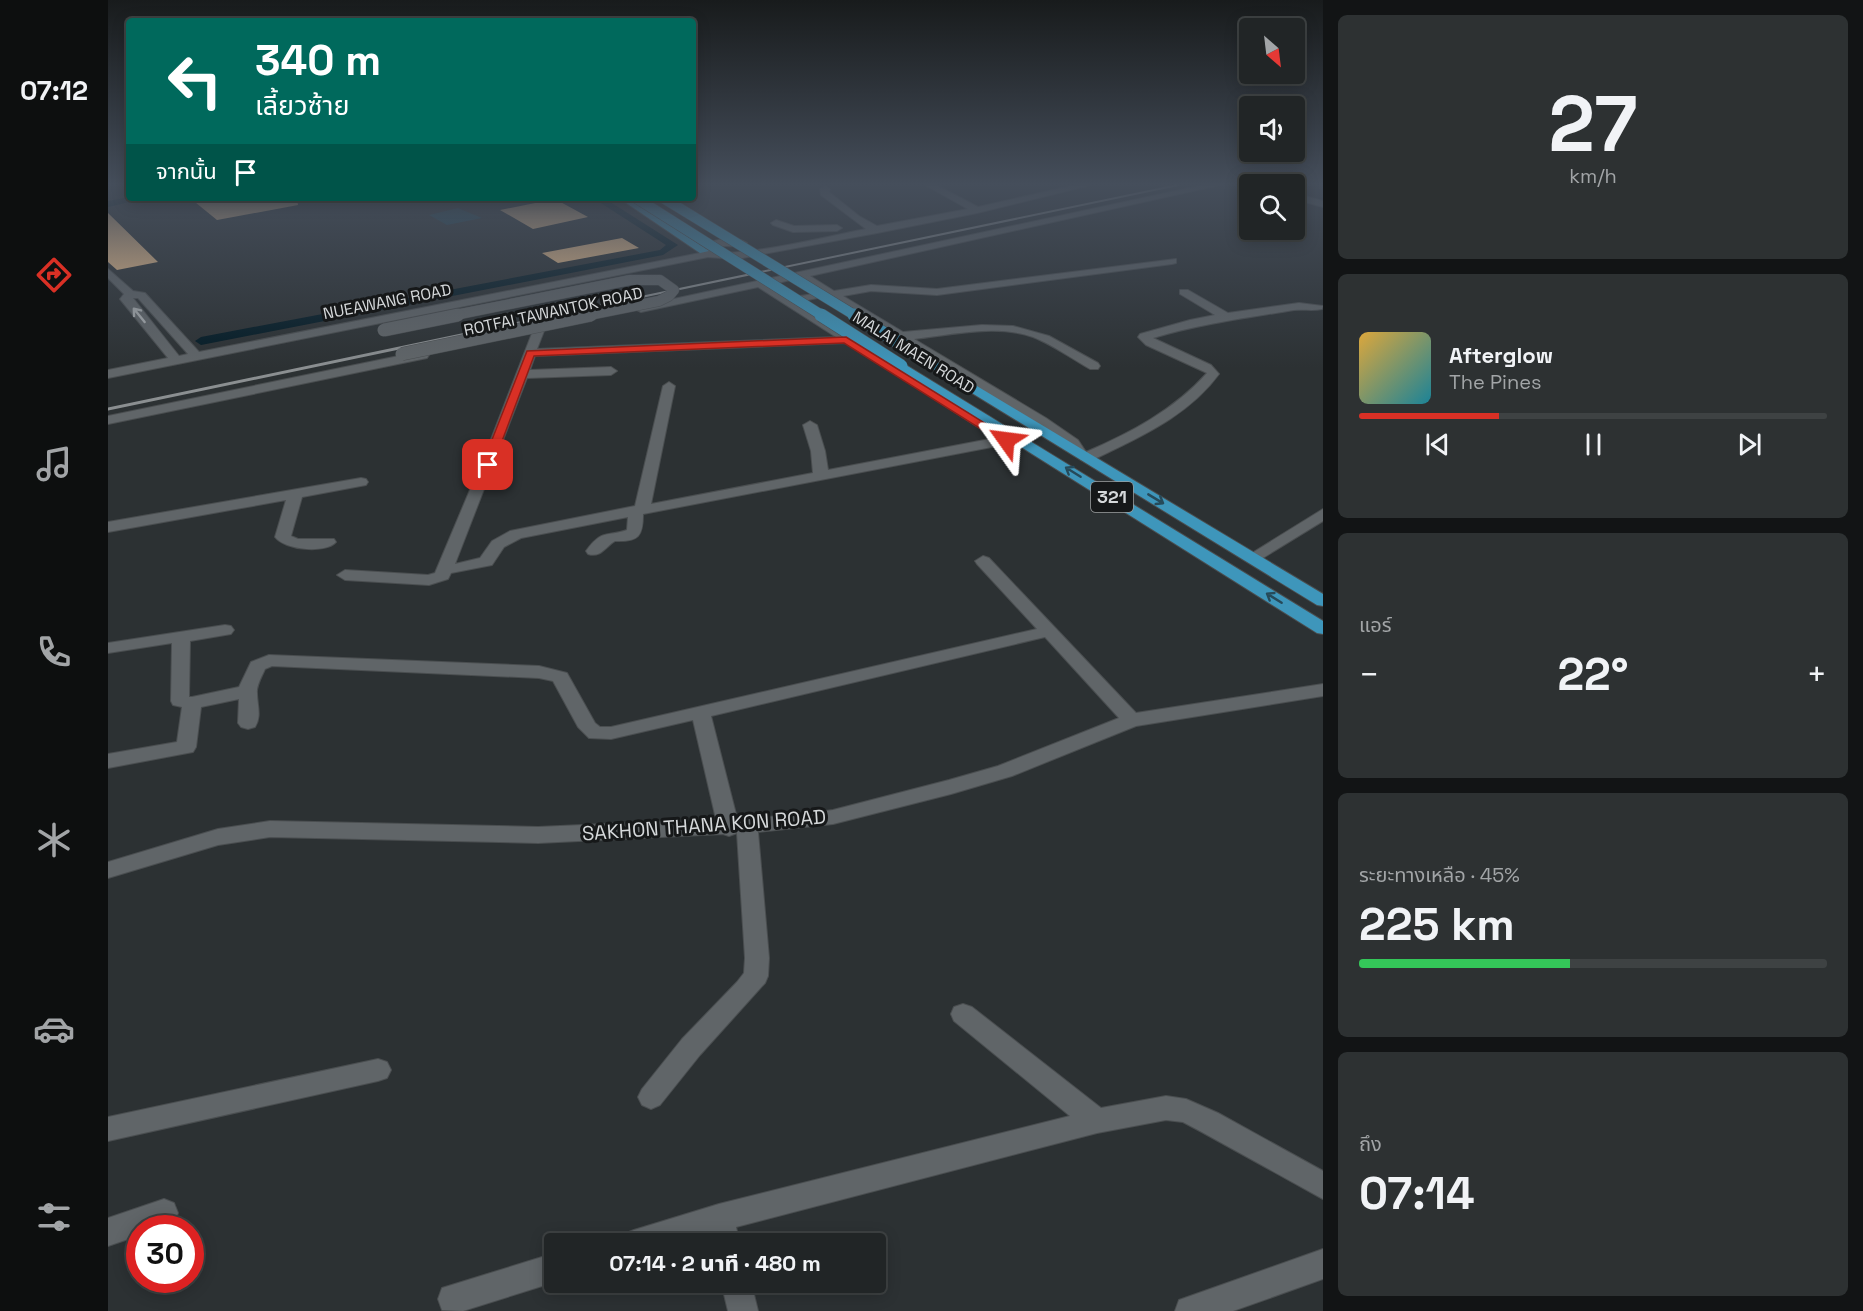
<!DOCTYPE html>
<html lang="th">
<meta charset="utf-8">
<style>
:root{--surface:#212526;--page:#2d3132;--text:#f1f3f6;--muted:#a2a5a7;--line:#3e4243;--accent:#d93025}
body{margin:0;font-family:"Space Grotesk","Noto Sans Thai",sans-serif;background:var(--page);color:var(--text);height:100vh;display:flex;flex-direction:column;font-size:22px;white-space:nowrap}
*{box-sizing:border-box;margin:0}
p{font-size:20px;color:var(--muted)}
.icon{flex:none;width:33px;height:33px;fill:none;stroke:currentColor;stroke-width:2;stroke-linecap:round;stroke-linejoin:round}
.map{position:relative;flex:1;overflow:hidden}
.panel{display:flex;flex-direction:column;gap:15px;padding:15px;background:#121415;width:540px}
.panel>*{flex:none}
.banner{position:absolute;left:18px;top:18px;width:570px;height:183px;border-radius:6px;box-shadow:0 3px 15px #0003,0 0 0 2px var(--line);background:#00695c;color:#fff;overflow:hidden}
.needle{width:39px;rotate:152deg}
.fabs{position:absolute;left:1131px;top:18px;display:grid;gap:12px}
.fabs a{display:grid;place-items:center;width:66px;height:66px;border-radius:6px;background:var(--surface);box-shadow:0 3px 15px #0003,0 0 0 2px var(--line);font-size:30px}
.speed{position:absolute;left:18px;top:1215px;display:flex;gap:12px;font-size:30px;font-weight:700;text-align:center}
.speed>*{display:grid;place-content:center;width:78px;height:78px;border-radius:50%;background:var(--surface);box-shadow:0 3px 15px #0003,0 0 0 2px var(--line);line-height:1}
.speed .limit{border:9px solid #d22;background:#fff;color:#111}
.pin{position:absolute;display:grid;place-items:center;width:51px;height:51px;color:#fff;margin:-26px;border-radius:12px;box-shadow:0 3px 9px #0006}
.me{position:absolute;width:66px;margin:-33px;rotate:301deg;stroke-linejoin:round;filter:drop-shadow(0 0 4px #0008)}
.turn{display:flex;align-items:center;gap:21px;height:126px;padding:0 30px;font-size:27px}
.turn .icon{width:78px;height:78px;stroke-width:2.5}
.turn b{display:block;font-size:42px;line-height:51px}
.then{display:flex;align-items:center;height:57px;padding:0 30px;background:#0003;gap:12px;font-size:22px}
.big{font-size:45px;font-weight:800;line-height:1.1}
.panel .tile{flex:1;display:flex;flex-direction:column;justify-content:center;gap:9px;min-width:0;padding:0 21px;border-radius:9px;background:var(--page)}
.panel .dial{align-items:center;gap:0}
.dial b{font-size:78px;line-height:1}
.song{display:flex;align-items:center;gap:18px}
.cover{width:72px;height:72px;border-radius:9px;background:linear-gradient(135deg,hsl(40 70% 55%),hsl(190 70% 35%))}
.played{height:6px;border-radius:3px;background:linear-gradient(90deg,var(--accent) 30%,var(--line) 30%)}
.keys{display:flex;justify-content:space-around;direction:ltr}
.heat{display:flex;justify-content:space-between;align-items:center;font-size:33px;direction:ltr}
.charge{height:9px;border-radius:4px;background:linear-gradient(90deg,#34c759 45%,var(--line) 0)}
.trip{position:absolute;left:436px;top:1233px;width:342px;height:60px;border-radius:6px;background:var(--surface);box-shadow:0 3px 15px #0003,0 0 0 2px var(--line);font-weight:800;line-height:60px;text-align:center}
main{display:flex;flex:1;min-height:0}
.tab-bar{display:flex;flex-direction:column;width:108px;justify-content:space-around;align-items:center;background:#0d0f0f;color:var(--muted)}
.tab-bar .icon{width:42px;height:42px}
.tab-bar .active{color:var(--accent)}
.tab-bar b{font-size:27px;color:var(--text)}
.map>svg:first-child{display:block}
.green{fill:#1e4758}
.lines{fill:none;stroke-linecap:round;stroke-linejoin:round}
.canal{fill:#031b25;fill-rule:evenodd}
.building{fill:#fac991}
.minor-casing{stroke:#4a4e50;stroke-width:2}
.highway-casing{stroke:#4a4e50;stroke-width:2}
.minor{fill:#606568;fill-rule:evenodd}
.highway{fill:#3e96bb;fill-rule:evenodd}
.rail-far1{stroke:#8b8f91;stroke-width:2}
.rail{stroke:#8b8f91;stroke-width:3}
.minor-bridge-far1-casing{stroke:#4a4e50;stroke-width:11;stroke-linecap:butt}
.minor-bridge-casing{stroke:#4a4e50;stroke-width:14;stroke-linecap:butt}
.highway-bridge-far1-casing{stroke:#4a4e50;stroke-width:11;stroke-linecap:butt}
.highway-bridge-casing{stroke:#4a4e50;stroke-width:14;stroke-linecap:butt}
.minor-bridge-far1{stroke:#606568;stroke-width:10}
.minor-bridge{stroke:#606568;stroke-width:13}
.highway-bridge-far1{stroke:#3e96bb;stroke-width:10}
.highway-bridge{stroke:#3e96bb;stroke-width:13}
.oneway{stroke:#acb0b2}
.oneway2{stroke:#264a5a}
.route{fill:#d93025;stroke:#8d1f18;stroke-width:1.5}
.labels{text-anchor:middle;stroke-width:6;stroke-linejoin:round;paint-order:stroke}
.far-street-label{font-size:16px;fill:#d5d8da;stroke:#161819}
.shield{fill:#161819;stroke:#9c9ea0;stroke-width:1.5}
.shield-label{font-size:18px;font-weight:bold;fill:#d5d8da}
.street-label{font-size:20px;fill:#d5d8da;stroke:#161819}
</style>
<main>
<nav class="tab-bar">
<b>07:12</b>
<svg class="icon active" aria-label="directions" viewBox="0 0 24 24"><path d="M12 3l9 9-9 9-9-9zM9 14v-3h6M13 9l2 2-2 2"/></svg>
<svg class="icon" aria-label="music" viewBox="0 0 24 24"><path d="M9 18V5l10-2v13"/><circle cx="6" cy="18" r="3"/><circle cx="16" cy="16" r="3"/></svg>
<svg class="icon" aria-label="phone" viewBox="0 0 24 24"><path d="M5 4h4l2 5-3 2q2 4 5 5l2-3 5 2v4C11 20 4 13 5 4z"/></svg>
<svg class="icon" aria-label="climate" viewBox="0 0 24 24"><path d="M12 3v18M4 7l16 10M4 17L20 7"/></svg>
<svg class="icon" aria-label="car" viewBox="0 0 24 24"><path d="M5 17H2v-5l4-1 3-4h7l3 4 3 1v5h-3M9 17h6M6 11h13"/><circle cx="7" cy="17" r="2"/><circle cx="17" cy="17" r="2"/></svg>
<svg class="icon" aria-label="filters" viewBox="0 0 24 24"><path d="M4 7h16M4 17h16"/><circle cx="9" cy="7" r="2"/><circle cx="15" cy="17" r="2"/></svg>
</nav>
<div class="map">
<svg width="1215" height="1311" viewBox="0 0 1215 1311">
<rect width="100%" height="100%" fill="#2c3133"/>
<!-- green -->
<path class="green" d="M350 208 374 218 339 225 321 215Z"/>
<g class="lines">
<!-- canal -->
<path class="canal" d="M21 197 39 198 0 207V201Z
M485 198H496L570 245 555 255 93 345 87 341 93 337 552 250 558 245Z"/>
</g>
<!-- building -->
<path class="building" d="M82 198H189L190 205 109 220Z
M447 199 480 217 425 229 392 210Z
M0 213 50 262 9 270 0 262Z
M514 238 531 248 450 263 434 253Z"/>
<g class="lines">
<!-- minor casing -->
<g class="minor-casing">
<path id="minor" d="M817 185H828L870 207 967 185H983L869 213 769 233 629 259 600 257 0 378V370L60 358 12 299 16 294 0 278V269L25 291 37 293 91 352 592 253 594 244C608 240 627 235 639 243 628 250 613 242 602 250 622 261 730 234 758 229L713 195 712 189 717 186 722 189 721 192 751 216 769 226 860 209ZM25 298H30L80 354 71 356Z
M1095 185H1112L702 276 726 291 763 285 829 289 1068 259V263L1064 264 829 295 763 291 735 296 795 332 874 325 905 326 941 336 990 363 992 366 990 369H982C963 358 945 345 925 337 888 324 843 335 806 339L938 418 970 440 978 452C1022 433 1066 410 1099 373L1038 345 1030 337 1032 334 1082 320 1107 315 1072 294V290H1080L1120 313 1191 303 1215 306 1214 309C1205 311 1196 309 1186 310 1138 318 1091 324 1045 338L1103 365 1111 374C1085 410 1043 432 1003 451 994 455 983 463 973 460L960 446 928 424 719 296 690 302 901 435H915L917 438 915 441 535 514C535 536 531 542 507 541 497 547 493 558 480 554L478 551C494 529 498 537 519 530L520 517 413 538 396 547 384 565 343 573 340 579 321 585 237 580 229 575 237 570 320 575 327 573 380 447 426 328 430 327 436 331 429 349 728 337 650 287 533 312 527 309 533 306ZM690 278 711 291C691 300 679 296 662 285ZM739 343 887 438 720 470 717 451 709 425 702 421 695 425 703 451 705 473 543 504 567 386 561 382 555 386 527 506 402 531 384 541 372 558 347 564 419 378 503 375 509 371 503 367 422 370 427 356Z
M1186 193 1215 201V207L1186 199Z
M668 220 686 226 729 225 734 228 729 231 685 232 665 225 663 223Z
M315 351 319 352 321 355 319 358 0 424V416Z
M253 478 258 479 260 482 258 485 194 497 183 536 190 539H226L228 542C217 554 177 550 167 537L178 500 0 532V522Z
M1215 509V521L1150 561 1144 563 1136 558Z
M875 556 881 558 1028 713 1215 684V696L1028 726 904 776 843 794 725 824 650 832 661 958 660 976 657 983 592 1055 552 1105 543 1109 534 1105 530 1097 534 1089 574 1039 629 982 636 973 637 958 629 833 621 836 615 834 430 843 162 837 110 845 0 878V862L110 829 162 821 430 827 608 819 585 720 503 739 481 738 470 727 445 681 431 678 164 666 157 669C154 676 148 686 149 693 149 705 154 716 147 727L140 729 133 727 130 723 131 699 93 707 88 747 85 752 0 768V754L69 742 74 707 65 705 63 701 64 643 0 653V643L117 625 123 626 126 630 123 634 82 641 81 697H84L131 687 143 662 161 655 431 666 459 673 487 723 492 727H503L929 629 869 564 867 561ZM937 637 1011 718 890 766 841 780 725 810 682 816 629 818 603 716Z
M855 1004 864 1007 993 1108 1058 1096 1078 1099 1110 1113 1215 1171V1199L1092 1131 1075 1122 1058 1120 989 1133 628 1227 632 1244H603L601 1235 573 1244H512L516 1234 526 1230 611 1204 962 1116 846 1021 843 1014 846 1007Z
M270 1059 279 1062 283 1070 279 1078 270 1081 0 1141V1117Z
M56 1199 66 1203 70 1213 66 1223 51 1228H32V1235L0 1246V1218Z
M1215 1249V1279L1125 1311H1067L1071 1300Z
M447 1253V1282L355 1311 334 1310 330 1299 334 1288Z
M613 1282H643L650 1311H620Z"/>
</g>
<!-- highway casing -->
<g class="highway-casing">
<path id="highway" d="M511 198H522L601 251 592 253Z
M819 356 1215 594V606L1209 605 815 363 813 360Z
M793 362 1215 621V634L1209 633 789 369 787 366 789 363Z"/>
</g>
<!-- minor -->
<use href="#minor" class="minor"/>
<!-- highway -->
<use href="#highway" class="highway"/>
<!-- rail-far1 -->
<path class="rail-far1" d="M442 316 1070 185"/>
<!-- rail -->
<path class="rail" d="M0 409 449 315"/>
<!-- minor-bridge-far1 casing -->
<g class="minor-bridge-far1-casing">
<path id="minor-bridge-far1" d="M342 316 522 280H552L566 290 561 296 551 301 476 316"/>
</g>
<!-- minor-bridge casing -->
<g class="minor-bridge-casing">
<path id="minor-bridge" d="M276 330 350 315
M294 354 483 315"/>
</g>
<!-- highway-bridge-far1 casing -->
<g class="highway-bridge-far1-casing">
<path id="highway-bridge-far1" d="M528 198 715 316
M555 198 748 316"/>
</g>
<!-- highway-bridge casing -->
<g class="highway-bridge-casing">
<path id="highway-bridge" d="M713 315 793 366
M746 315 819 360"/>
</g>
<!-- minor-bridge-far1 -->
<use href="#minor-bridge-far1" class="minor-bridge-far1"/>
<!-- minor-bridge -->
<use href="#minor-bridge" class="minor-bridge"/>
<!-- highway-bridge-far1 -->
<use href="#highway-bridge-far1" class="highway-bridge-far1"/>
<!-- highway-bridge -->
<use href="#highway-bridge" class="highway-bridge"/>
</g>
<!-- one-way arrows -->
<defs><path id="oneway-shaft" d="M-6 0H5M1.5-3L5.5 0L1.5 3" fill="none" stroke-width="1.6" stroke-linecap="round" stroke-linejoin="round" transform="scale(1.5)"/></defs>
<use class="oneway" href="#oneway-shaft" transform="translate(31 315) rotate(-129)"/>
<g class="oneway2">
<use href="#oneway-shaft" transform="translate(965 472) rotate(-148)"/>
<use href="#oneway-shaft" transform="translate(1048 499) rotate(31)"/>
<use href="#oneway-shaft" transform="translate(1166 598) rotate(-148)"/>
</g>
<!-- sky -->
<linearGradient id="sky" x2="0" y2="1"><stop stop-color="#181b1c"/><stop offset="0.5" stop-color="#454e5b"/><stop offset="1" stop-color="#454e5b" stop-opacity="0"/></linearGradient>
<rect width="1215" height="368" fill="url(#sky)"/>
<!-- route -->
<path class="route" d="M738 337 904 440 895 443 736 343 426 356 385 465 380 468 374 465 419 351Z"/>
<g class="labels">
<!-- far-street labels -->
<g class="far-street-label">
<text transform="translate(279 301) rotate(-11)" y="6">NUEAWANG ROAD</text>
<text transform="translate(445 311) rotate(-12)" y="6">ROTFAI TAWANTOK ROAD</text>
<text transform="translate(806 352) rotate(32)" y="6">MALAI MAEN ROAD</text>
</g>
<!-- shield labels -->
<rect class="shield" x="983" y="482" width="42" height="30" rx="4.5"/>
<g class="shield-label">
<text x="1004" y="503">321</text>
</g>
<!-- street labels -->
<g class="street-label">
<text transform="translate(596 825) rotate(-4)" y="7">SAKHON THANA KON ROAD</text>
</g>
</g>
</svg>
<div class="fabs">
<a><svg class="needle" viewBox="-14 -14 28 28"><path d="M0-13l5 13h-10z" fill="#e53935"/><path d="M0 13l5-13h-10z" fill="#a2a5a7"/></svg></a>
<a><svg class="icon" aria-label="sound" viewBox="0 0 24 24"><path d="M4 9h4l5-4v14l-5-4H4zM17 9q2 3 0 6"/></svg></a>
<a><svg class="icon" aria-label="search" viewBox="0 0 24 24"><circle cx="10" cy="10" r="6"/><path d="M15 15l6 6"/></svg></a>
</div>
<div class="speed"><div class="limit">30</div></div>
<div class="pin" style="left:380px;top:465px;background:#d93025"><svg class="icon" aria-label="arrive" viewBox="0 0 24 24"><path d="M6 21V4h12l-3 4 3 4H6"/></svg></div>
<svg class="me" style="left:898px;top:440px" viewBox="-20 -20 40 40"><path d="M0-17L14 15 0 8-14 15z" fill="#d93025" stroke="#fff" stroke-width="4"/></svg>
<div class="trip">07:14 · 2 นาที · 480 m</div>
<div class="banner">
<div class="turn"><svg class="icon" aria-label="left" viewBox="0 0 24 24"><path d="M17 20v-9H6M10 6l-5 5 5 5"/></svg><div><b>340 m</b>เลี้ยวซ้าย</div></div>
<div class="then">จากนั้น<svg class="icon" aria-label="arrive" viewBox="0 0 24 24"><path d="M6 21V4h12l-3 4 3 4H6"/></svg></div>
</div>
</div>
<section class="panel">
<div class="tile dial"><b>27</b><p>km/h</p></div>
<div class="tile">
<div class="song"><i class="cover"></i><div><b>Afterglow</b><p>The Pines</p></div></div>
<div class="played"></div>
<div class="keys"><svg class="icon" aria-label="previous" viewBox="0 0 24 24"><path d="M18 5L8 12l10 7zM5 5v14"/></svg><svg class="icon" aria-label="pause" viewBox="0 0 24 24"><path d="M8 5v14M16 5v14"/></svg><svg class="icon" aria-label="next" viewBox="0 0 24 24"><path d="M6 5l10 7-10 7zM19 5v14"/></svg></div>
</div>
<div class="tile"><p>แอร์</p>
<div class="heat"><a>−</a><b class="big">22°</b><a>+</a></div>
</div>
<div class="tile"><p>ระยะทางเหลือ · 45%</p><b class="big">225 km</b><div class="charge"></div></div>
<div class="tile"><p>ถึง</p><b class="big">07:14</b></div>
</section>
</main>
